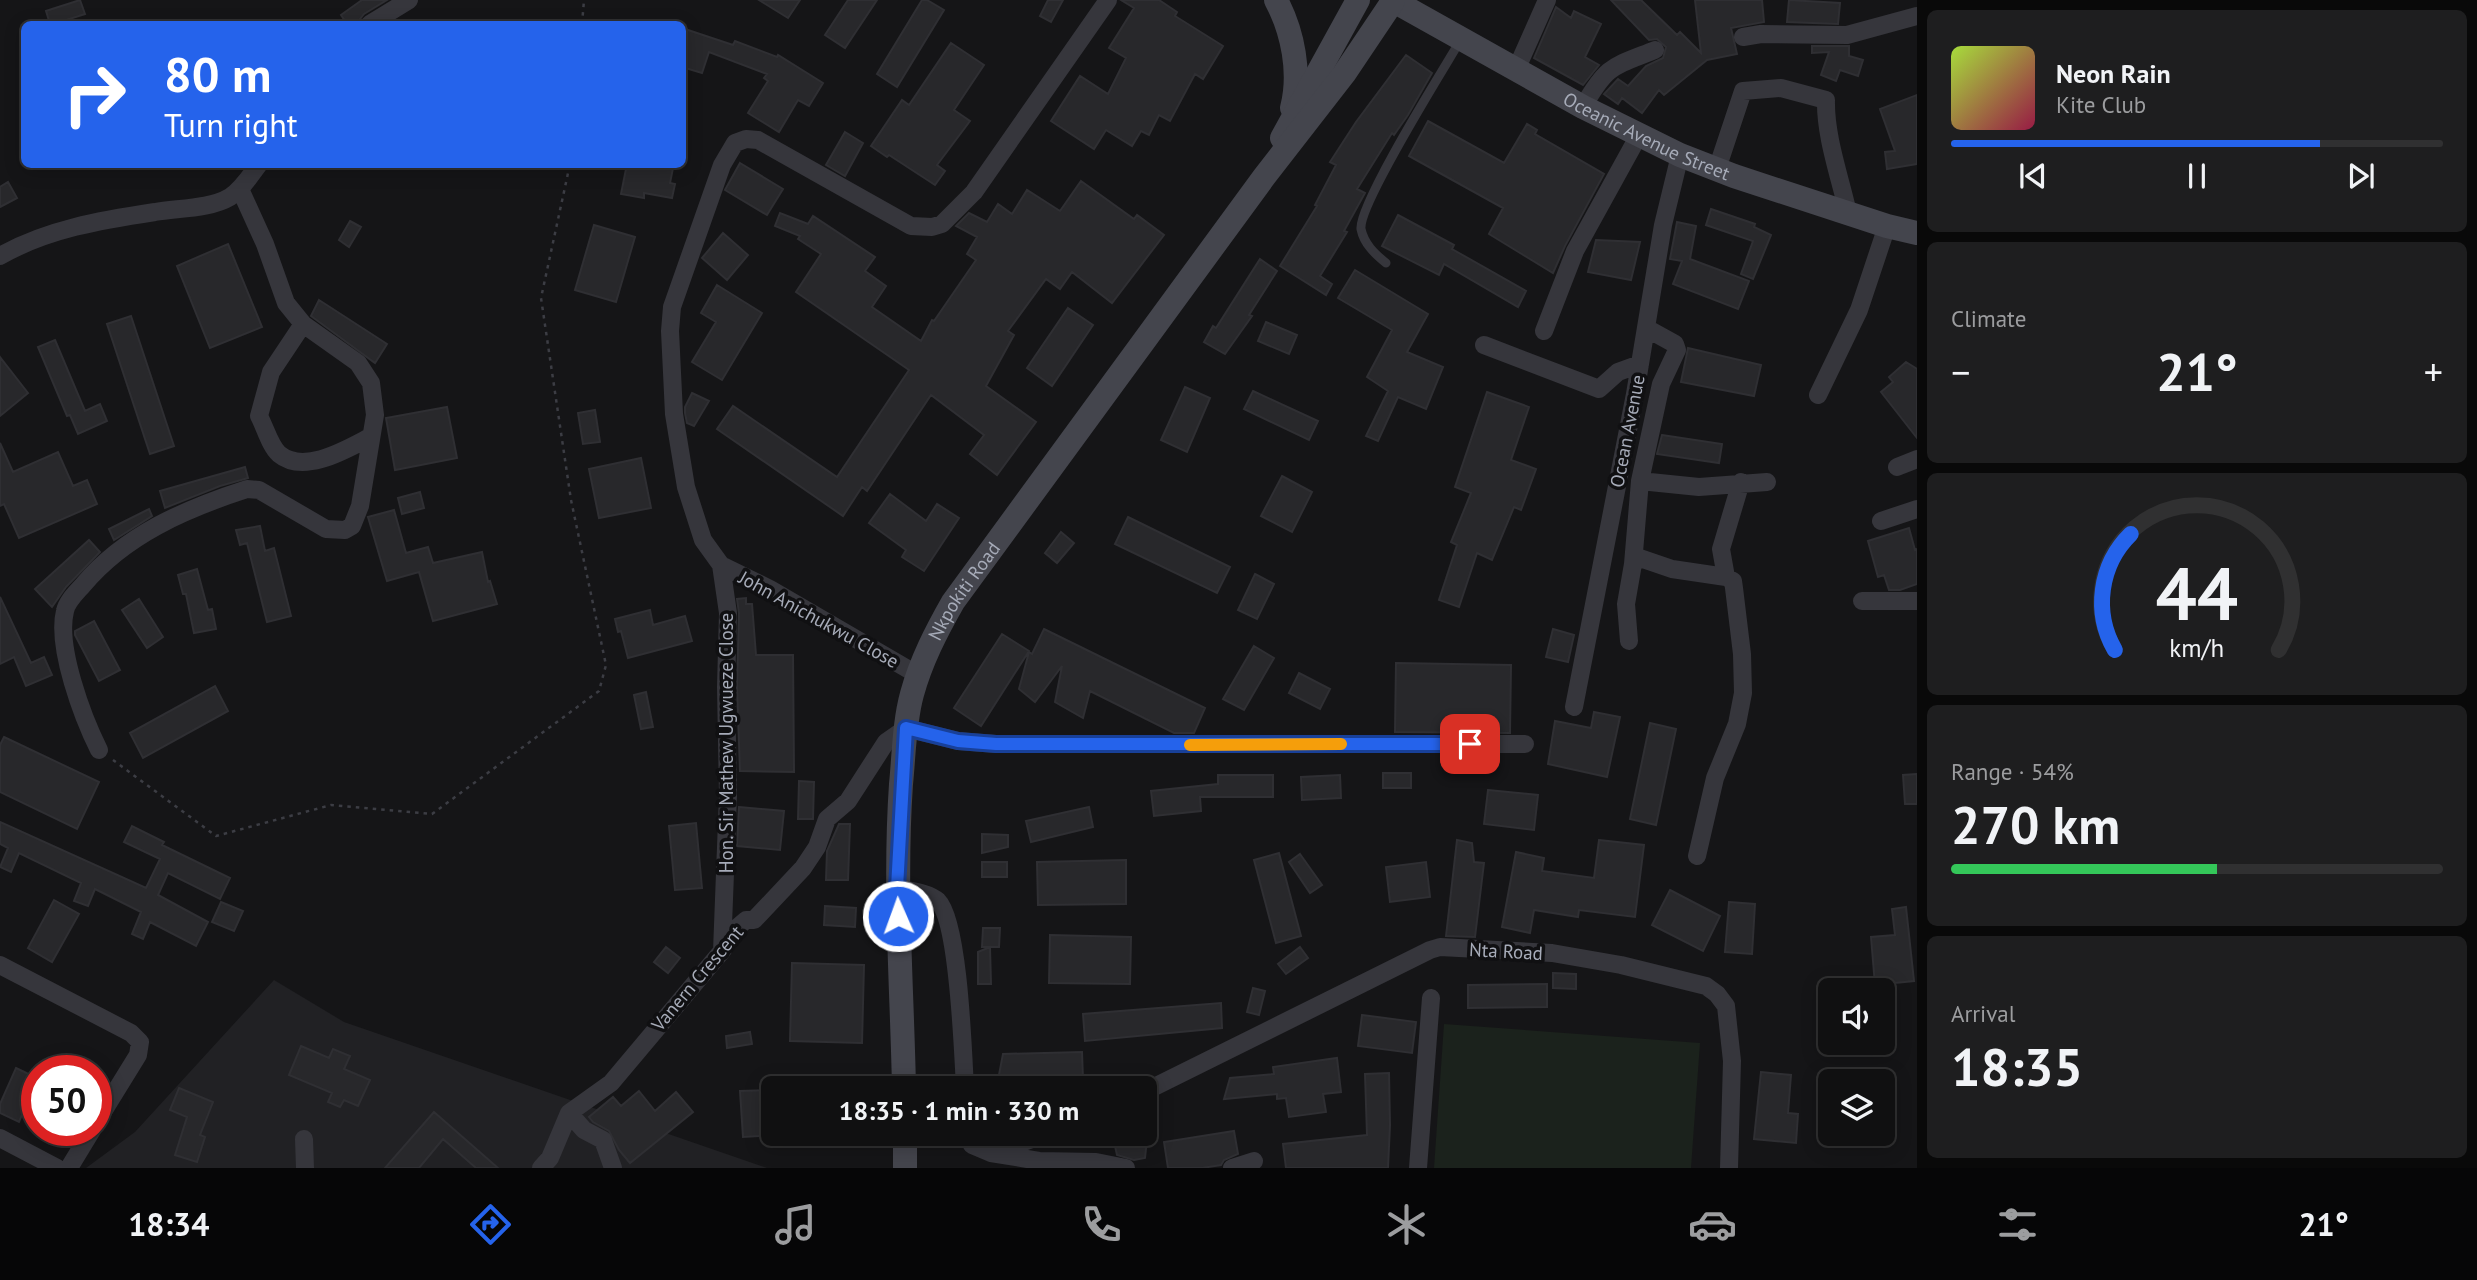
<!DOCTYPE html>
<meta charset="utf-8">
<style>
:root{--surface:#101011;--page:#1e1e1f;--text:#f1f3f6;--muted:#9c9d9f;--line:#303031;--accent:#2563eb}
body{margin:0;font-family:"PT Sans",sans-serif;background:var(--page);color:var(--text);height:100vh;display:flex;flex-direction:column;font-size:26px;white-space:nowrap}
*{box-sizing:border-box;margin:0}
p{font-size:23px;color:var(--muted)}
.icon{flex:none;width:38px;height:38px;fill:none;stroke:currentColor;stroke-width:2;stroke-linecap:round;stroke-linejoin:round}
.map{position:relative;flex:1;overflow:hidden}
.side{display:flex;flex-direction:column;gap:10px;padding:10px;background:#090909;width:560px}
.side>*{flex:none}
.hud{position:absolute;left:21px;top:21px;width:665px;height:147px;border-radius:10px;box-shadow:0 4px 18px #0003,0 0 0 2px var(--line);background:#2563eb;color:#fff;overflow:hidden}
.controls{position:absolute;left:1818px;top:978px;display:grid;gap:14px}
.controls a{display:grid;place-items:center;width:77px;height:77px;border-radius:10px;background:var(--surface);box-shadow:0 4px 18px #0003,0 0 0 2px var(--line);font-size:35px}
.speed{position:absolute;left:21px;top:1055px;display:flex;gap:14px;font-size:35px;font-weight:700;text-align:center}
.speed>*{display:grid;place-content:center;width:91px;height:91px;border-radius:50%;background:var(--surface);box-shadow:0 4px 18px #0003,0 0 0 2px var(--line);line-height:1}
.speed .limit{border:10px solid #d22;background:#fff;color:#111}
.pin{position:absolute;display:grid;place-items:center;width:60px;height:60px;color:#fff;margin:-30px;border-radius:14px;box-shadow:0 4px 10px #0006}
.me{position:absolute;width:77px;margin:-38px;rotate:358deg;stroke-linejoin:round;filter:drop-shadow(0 0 5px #0008)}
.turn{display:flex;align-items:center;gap:24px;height:147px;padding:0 28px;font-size:32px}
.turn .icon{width:91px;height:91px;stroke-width:2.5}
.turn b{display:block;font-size:49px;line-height:60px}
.big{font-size:52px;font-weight:800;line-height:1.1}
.side .tile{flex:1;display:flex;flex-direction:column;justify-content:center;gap:10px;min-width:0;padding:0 24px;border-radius:10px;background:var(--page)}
.side .dial{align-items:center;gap:0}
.dial svg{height:182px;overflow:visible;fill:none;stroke:var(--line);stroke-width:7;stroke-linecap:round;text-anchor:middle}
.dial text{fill:var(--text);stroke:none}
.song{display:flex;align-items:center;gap:21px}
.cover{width:84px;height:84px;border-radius:10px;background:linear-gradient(135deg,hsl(80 70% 55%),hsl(340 70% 35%))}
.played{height:7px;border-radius:4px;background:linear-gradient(90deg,var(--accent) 75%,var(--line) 75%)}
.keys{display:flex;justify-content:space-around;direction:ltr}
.heat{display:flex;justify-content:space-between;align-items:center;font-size:38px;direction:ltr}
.charge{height:10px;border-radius:5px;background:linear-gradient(90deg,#34c759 54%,var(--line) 0)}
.trip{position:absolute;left:761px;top:1076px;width:396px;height:70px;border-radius:10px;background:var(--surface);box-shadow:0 4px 18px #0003,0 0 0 2px var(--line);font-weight:800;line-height:70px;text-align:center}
.tab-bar{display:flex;height:112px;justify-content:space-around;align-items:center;background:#060607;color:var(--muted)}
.tab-bar .icon{width:49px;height:49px}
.tab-bar .current{color:var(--accent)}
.tab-bar b{font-size:32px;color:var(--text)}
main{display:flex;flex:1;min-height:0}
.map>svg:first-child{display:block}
.built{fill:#212124}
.green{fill:#1b221c}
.building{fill:#28282b;stroke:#2f2f33;stroke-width:2}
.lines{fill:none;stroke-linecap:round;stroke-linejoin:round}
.path{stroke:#3c3d44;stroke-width:2.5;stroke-dasharray:3.5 5;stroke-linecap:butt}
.lane{stroke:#36363c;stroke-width:9}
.street{stroke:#36363c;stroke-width:18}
.secondary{stroke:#44454d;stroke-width:24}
.route-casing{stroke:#184099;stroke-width:18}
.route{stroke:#2563eb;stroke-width:12}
.slow{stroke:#f59e0b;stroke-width:12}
.labels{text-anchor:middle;stroke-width:7;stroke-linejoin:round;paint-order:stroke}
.street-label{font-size:19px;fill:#a6abb8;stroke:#101012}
</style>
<main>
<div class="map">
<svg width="1917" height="1168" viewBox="0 0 1917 1168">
<rect width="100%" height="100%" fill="#151517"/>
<!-- built -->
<path class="built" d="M274 980 344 1022 767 1168H86L135 1132Z"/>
<!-- green -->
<path class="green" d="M1444 1024 1700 1043 1691 1168H1434Z"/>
<!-- building -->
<path class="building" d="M80 0 85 14 66 20 68 24H50L46 11Z
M362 0H387L364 14 356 24H347L341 15Z
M759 0H800L788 18Z
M848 0H877L845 48 825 35Z
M922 0H927L944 10 897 87 877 74Z
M1048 0H1063L1051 22 1040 16Z
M1121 0H1159L1177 12 1175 16 1223 46 1203 79 1195 74 1170 121 1159 115 1149 135 1141 131 1132 146 1106 130 1094 149 1051 121 1080 76 1108 94 1126 58 1109 48 1134 8Z
M1611 0H1641L1677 35 1680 32 1701 53 1695 0H1762L1764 22 1731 28 1737 54 1707 60 1664 95 1659 90 1642 113 1622 98 1618 104 1604 94 1618 79 1628 86 1646 66 1663 58 1666 47 1657 39 1649 40Z
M1789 0 1840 3 1838 24 1787 22Z
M1556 7 1571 18 1574 11 1601 24 1585 57 1599 65 1583 85 1534 58Z
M682 28 733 45 735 41 777 57 778 55 823 83 809 106 798 100 779 132 748 113 768 81 764 78 767 74 709 52 702 73 682 67Z
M951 43 984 65 954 110 970 121 937 165 945 171 935 185 889 155 887 157 871 146 902 100 909 105Z
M1812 46H1849V56L1863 60 1858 76 1840 70 1836 81 1821 75 1829 52 1812 53Z
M1406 55 1432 73 1408 115 1394 135 1392 133 1357 189 1365 193 1344 231 1347 232 1320 276 1332 284 1326 295 1280 266 1317 206 1315 205 1336 165 1330 162 1356 122Z
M1917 95V164L1887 169 1885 152 1895 151 1880 109Z
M1428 121 1504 163 1527 124 1537 130 1535 134 1604 174 1565 246 1553 273 1489 234 1503 208 1409 156Z
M845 132 863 143 845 176 826 165Z
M740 163 783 189 767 215 725 190Z
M627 164H656L673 168 670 183 675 184 672 198 644 193V198L621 194Z
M1081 181 1134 219 1137 215 1164 235 1112 303 1072 272 1060 289 1046 279 1008 331 1014 335 986 386 1036 422 997 475 970 454 984 435 931 395 867 491 862 487 843 516 717 429 733 406 837 477 909 370 796 292 821 254 798 239 800 236 775 226 780 213 808 224 813 216 875 257 865 271 886 286 872 307 921 341 932 320 934 321 976 260 967 254 977 237 956 226 969 213 987 222 998 204 1012 214 1027 190 1060 211Z
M8 182 17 198 0 207V187Z
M1711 209 1755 224 1754 227 1771 235 1753 279 1741 274 1753 241 1706 225Z
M1398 215 1454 245 1452 249 1526 291 1518 307 1444 264 1439 275 1382 246Z
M350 221 361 227 349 247 339 240Z
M1677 222 1696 226 1690 259 1749 281 1738 309 1673 284 1682 261 1670 259Z
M594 225 635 237 616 302 575 290Z
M723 233 748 255 727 280 702 258Z
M1596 240 1640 242 1631 280 1588 272Z
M228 244 262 327 210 348 177 266Z
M1260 259 1277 271 1249 315 1252 316 1225 354 1204 342 1213 326 1216 328Z
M1355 270 1428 314 1407 352 1443 367 1426 409 1398 397 1378 441 1366 436 1388 391 1367 377 1392 330 1338 298Z
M717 285 762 313 722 380 692 362 716 322 701 313Z
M319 300 387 344 375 363 311 316Z
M1068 308 1093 325 1052 386 1027 368Z
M131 316 174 446 150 454 107 324Z
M1266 322 1297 335 1289 354 1258 341Z
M55 340 85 411 100 404 107 421 78 434 70 415 67 416 38 347Z
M1688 348 1761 365 1754 396 1681 382Z
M0 357 28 393 0 416Z
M1906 362 1917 369V438L1881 392 1893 382 1889 377Z
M1185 387 1210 398 1187 452 1161 440Z
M1253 391 1318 421 1309 440 1244 409Z
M1487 392 1529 407 1511 460 1536 469 1521 510 1514 507 1492 560 1477 553 1459 607 1439 600 1457 545 1451 542 1471 493 1455 487Z
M692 393 709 401 694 426 687 423 685 413V407Z
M447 407 457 458 395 470 386 418Z
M595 410 600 442 583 444 578 413Z
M1662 435 1722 444 1719 463 1657 454Z
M0 443 13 472 58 452 73 486 87 480 97 504 19 538 4 504 0 506Z
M641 458 651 508 599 518 589 469Z
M245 467 248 478 220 486 165 508 160 491Z
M1282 476 1312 492 1292 532 1261 516Z
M420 492 424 508 402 514 398 498Z
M890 494 926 521 937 504 959 518 924 571 902 557 906 550 869 523Z
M149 509 152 516 114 540 109 529Z
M394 510 406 553 428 547 433 563 482 552 488 582 490 581 497 604 433 621 419 572 387 581 368 517Z
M1128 517 1230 567 1217 593 1115 544Z
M260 526 265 551 274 548 291 616 267 622 247 543 240 545 236 530Z
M1909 528 1915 550 1917 549V584L1900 590H1889L1884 575 1878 577 1868 541Z
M1061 532 1074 543 1057 563 1045 553Z
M89 540 100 552 66 587 52 607 35 589Z
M197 569 208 610 212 609 216 629 194 633 186 594H183L178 575Z
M1255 574 1274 584 1257 619 1238 610Z
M0 597 31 663 44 657 52 675 26 686 14 657 0 664Z
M746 598V604H752L756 655H793L794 772 740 771 737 687 739 613 737 599Z
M139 599 163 637 147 648 122 610Z
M650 610 653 625 685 616 692 641 628 658 621 631 618 632 615 619Z
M94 621 120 670 99 681 75 635V631Z
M1044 629 1205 708 1194 733H1174L1090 691 1083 718 1055 702 1062 666 1035 702 1019 689 1029 652 1032 654Z
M1553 629 1574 635 1568 662 1546 657Z
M1002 634 1029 651 981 726 954 708Z
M1254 646 1274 658 1244 710 1223 699Z
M1396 663 1511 665 1510 733 1395 732Z
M1299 673 1330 689 1320 709 1289 693Z
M215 686 228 711 143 758 130 733Z
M646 692 653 727 641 729 634 695Z
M1594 712 1620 717 1607 777 1548 764 1555 721 1591 728Z
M1650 723 1676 729 1656 825 1630 819Z
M4 737 99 782 77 829 0 792V745Z
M1383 773H1411V788H1383Z
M1917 774V804H1905L1903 775Z
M1218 775H1273V797H1200L1201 811 1154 816 1151 791 1218 784Z
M1340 775 1341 798 1302 800 1301 777Z
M799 781 814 782 813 819H798Z
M1488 790 1538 795 1534 830 1484 824Z
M739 807 784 811 780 850 737 846Z
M1089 807 1093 827 1031 842 1026 821Z
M0 822 146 888 160 859 124 842 132 826 164 842 162 845 230 878 220 899 168 873 158 895 208 922 196 946 150 922 143 939 132 934 141 912 95 889 88 906 74 901 81 883 19 853 11 872 0 867 8 848 0 844Z
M696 823 702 888 675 890 669 826Z
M839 824H850L848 880H826L827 851Z
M982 834 1008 835V847L982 853Z
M1457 840 1472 843 1474 862 1484 863 1475 937 1446 936Z
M1599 840 1644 845 1635 917 1579 910 1578 917 1534 910 1530 933 1502 927 1516 852 1544 858 1542 871 1594 878Z
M1279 853 1301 936 1276 943 1254 860Z
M1300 854 1322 885 1310 893 1289 862Z
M1126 860V904L1038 905 1037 862Z
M982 862H1007V877H982Z
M1426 862 1430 897 1390 902 1386 867Z
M1670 890 1720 916 1703 951 1652 925Z
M54 900 79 914 52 962 28 948Z
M221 902 243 911 234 931 212 922Z
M1729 902 1755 904 1752 954 1725 952Z
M825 906 856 908 855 927 824 925Z
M1906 907 1914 981 1875 985 1871 937 1895 935 1892 909Z
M983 928H1000L999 947H982Z
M1050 935 1131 937 1130 984 1049 983Z
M666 947 680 958 668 973 654 962Z
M990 947 991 984H978V952Z
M1300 947 1308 958 1286 974 1278 964Z
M792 963 864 965 862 1043 790 1041Z
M1553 973 1576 974V989L1553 988Z
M1547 984V1007L1468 1008V985Z
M1253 988 1265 991 1259 1015 1247 1012Z
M1221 1003 1222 1028 1085 1041 1083 1014Z
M1362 1015 1416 1022 1412 1053 1358 1046Z
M750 1032 752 1044 727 1048 726 1036Z
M301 1046 329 1058 333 1049 350 1056 344 1069 370 1080 358 1106 344 1100 340 1107 328 1102 332 1093 289 1075Z
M1082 1052 1083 1079 998 1080 1003 1054Z
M1337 1058 1341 1092 1323 1094 1326 1112 1289 1117 1286 1098 1277 1099V1094L1224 1099 1230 1078 1274 1074 1273 1067Z
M16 1068 37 1078 19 1122 0 1113V1104Z
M1761 1072 1791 1075 1788 1113 1798 1114 1796 1143 1754 1139Z
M1389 1073 1390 1125 1388 1168H1286L1283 1144 1367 1135 1365 1074Z
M179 1088 213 1102 200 1135 205 1137 197 1162 175 1155 187 1117 170 1110Z
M774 1090V1135L743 1137 740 1091Z
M639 1091 655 1111 676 1092 693 1112 630 1163 619 1150 609 1131 593 1122 589 1117 613 1097 621 1106Z
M434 1112 498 1168H476L443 1139 419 1168H385Z
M1234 1131 1238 1154 1224 1160 1221 1165 1202 1168H1168L1164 1142Z
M1147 1140 1145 1158 1134 1160 1117 1155 1115 1146Z"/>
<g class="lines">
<!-- path -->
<path class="path" d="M582 24 584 0
M113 760 216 836 331 805 432 814 599 691 606 665 571 500 541 298 570 164"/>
<!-- lane -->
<path class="lane" d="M1386 263C1375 254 1364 244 1361 229 1358 205 1443 70 1460 41"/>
<!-- street -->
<path class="street" d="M370 24 409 0
M1743 37 1761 34 1847 35 1917 16
M1516 70 1547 0
M1583 107C1607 65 1612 67 1655 50
M1717 169 1743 91 1781 88 1826 100C1825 136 1840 177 1848 213
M0 256C47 229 102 220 155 212 178 208 210 209 230 197 242 189 250 176 259 164
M303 324 271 372 259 416C265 427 270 446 279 454 304 475 347 449 370 437
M1544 331 1575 251 1639 135
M1484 345 1599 389 1618 372 1640 364
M1818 395 1859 310 1887 226
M1897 467 1917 459
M1640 481 1699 487 1767 482
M1881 521 1917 509
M1634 556 1672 569 1726 577 1733 581 1734 588 1742 654 1743 693 1737 724 1715 778 1697 856
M721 565 770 589 918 675
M1726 577 1721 549 1741 482
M1862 601H1917
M1629 641 1626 604 1633 564 1640 481 1661 384 1677 350 1675 344 1646 328
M1574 707 1635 394 1663 225 1680 155
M99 750C83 718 56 647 65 611 67 601 76 593 83 585 125 535 185 509 247 489L259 490 326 529 345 530 352 526 360 506 375 415 371 383 358 363 303 324 286 303 265 244 240 189
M897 888C909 891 928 892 938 901 959 922 963 1054 965 1088
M722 951 728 795 726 687 728 613 721 565 703 540 686 487 674 414 670 331 672 307 722 165 735 143 746 139 758 140 911 226 932 227 942 224 974 192 1108 0
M0 965 131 1033 140 1042 138 1055 96 1123
M1144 1092 1430 950 1440 947 1552 953 1621 965 1706 986 1717 994 1726 1006 1732 1061 1729 1168
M569 1113 584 1130 603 1140 613 1168
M967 1134 972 1145 991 1153 1047 1134
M0 1138 57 1168
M304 1139 305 1168
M991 1153 1039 1161 1096 1162 1126 1168
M69 1168 92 1130
M541 1168 550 1158 569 1113 611 1083 722 951 739 926 746 920H754L803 868 817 847 827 819 848 801 886 742 906 728 958 741 996 744H1525
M1232 1168 1254 1161
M1418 1168 1431 998"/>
<!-- secondary -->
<g class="secondary">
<path d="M1276 0C1293 32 1301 73 1292 108"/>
<path id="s1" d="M1392 0 1583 107 1680 155 1734 176 1887 226 1917 233"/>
<path d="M1282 138 1358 0"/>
<path id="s2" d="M904 1088C902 987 894 886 901 784 904 755 904 723 912 694 921 661 936 632 953 602L1264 177 1344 74 1393 1"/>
<path d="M905 1134V1168"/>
</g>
</g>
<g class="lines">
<!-- route casing -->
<g class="route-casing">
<path id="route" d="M898 916 897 888 906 728 958 741 996 744H1470"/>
</g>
<!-- route -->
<use href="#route" class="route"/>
<!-- slow -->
<path class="slow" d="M1190 745 1341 744"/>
</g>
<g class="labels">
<!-- street labels -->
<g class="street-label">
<text dy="7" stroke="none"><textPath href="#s1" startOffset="289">Oceanic Avenue Street</textPath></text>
<text transform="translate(1627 431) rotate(-79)" y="7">Ocean Avenue</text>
<text dy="7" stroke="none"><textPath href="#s2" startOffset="511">Nkpokiti Road</textPath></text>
<text transform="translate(819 619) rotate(29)" y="7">John Anichukwu Close</text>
<text transform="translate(726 743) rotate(-90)" y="7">Hon. Sir Mathew Ugwueze Close</text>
<text transform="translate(1506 951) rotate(3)" y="7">Nta Road</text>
<text transform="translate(697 978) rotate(-50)" y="7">Vanern Crescent</text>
</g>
</g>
</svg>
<div class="controls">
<a><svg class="icon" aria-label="sound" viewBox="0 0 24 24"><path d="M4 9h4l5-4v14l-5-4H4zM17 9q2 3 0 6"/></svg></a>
<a><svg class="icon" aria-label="layers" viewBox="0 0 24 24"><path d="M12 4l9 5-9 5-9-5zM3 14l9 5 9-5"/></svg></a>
</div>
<div class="speed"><div class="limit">50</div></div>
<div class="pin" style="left:1470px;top:744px;background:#d93025"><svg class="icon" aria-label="arrive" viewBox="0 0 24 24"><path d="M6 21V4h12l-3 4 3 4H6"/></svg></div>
<svg class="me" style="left:898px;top:916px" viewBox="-20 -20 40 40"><circle r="17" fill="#2563eb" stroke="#fff" stroke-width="3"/><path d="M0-11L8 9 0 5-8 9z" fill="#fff"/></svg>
<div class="trip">18:35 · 1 min · 330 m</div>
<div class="hud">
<div class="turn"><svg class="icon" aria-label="right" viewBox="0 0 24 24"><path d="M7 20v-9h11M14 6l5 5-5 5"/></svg><div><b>80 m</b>Turn right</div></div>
</div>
</div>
<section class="side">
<div class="tile">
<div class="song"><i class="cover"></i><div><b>Neon Rain</b><p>Kite Club</p></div></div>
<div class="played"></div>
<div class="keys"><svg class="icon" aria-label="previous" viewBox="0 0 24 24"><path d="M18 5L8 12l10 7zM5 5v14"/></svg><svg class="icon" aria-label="pause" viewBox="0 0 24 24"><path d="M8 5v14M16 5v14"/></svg><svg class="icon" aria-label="next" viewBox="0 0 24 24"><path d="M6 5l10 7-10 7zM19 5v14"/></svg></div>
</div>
<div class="tile"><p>Climate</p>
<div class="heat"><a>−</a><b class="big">21°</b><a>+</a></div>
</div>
<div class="tile dial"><svg viewBox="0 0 100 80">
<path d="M14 69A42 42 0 1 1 86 69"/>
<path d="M14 69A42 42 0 0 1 21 18" stroke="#2563eb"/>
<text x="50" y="56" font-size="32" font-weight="700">44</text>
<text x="50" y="72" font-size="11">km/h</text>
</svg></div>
<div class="tile"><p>Range · 54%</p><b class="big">270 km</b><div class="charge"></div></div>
<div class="tile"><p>Arrival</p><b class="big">18:35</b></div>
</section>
</main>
<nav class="tab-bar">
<b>18:34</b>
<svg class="icon current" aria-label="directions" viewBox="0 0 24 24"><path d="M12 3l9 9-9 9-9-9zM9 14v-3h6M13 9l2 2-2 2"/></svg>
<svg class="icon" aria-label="music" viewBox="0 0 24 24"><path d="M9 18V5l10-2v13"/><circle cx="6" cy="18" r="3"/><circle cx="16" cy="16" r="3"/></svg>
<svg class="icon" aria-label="phone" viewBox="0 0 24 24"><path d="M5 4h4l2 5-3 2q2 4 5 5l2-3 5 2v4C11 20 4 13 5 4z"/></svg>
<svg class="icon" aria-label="climate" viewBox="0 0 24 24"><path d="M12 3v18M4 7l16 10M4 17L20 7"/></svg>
<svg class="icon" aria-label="car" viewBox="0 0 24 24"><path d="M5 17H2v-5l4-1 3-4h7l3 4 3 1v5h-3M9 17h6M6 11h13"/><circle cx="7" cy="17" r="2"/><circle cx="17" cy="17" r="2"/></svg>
<svg class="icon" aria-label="filters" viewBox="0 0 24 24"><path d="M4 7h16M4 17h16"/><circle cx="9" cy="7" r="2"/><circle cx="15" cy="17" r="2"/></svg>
<b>21°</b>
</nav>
